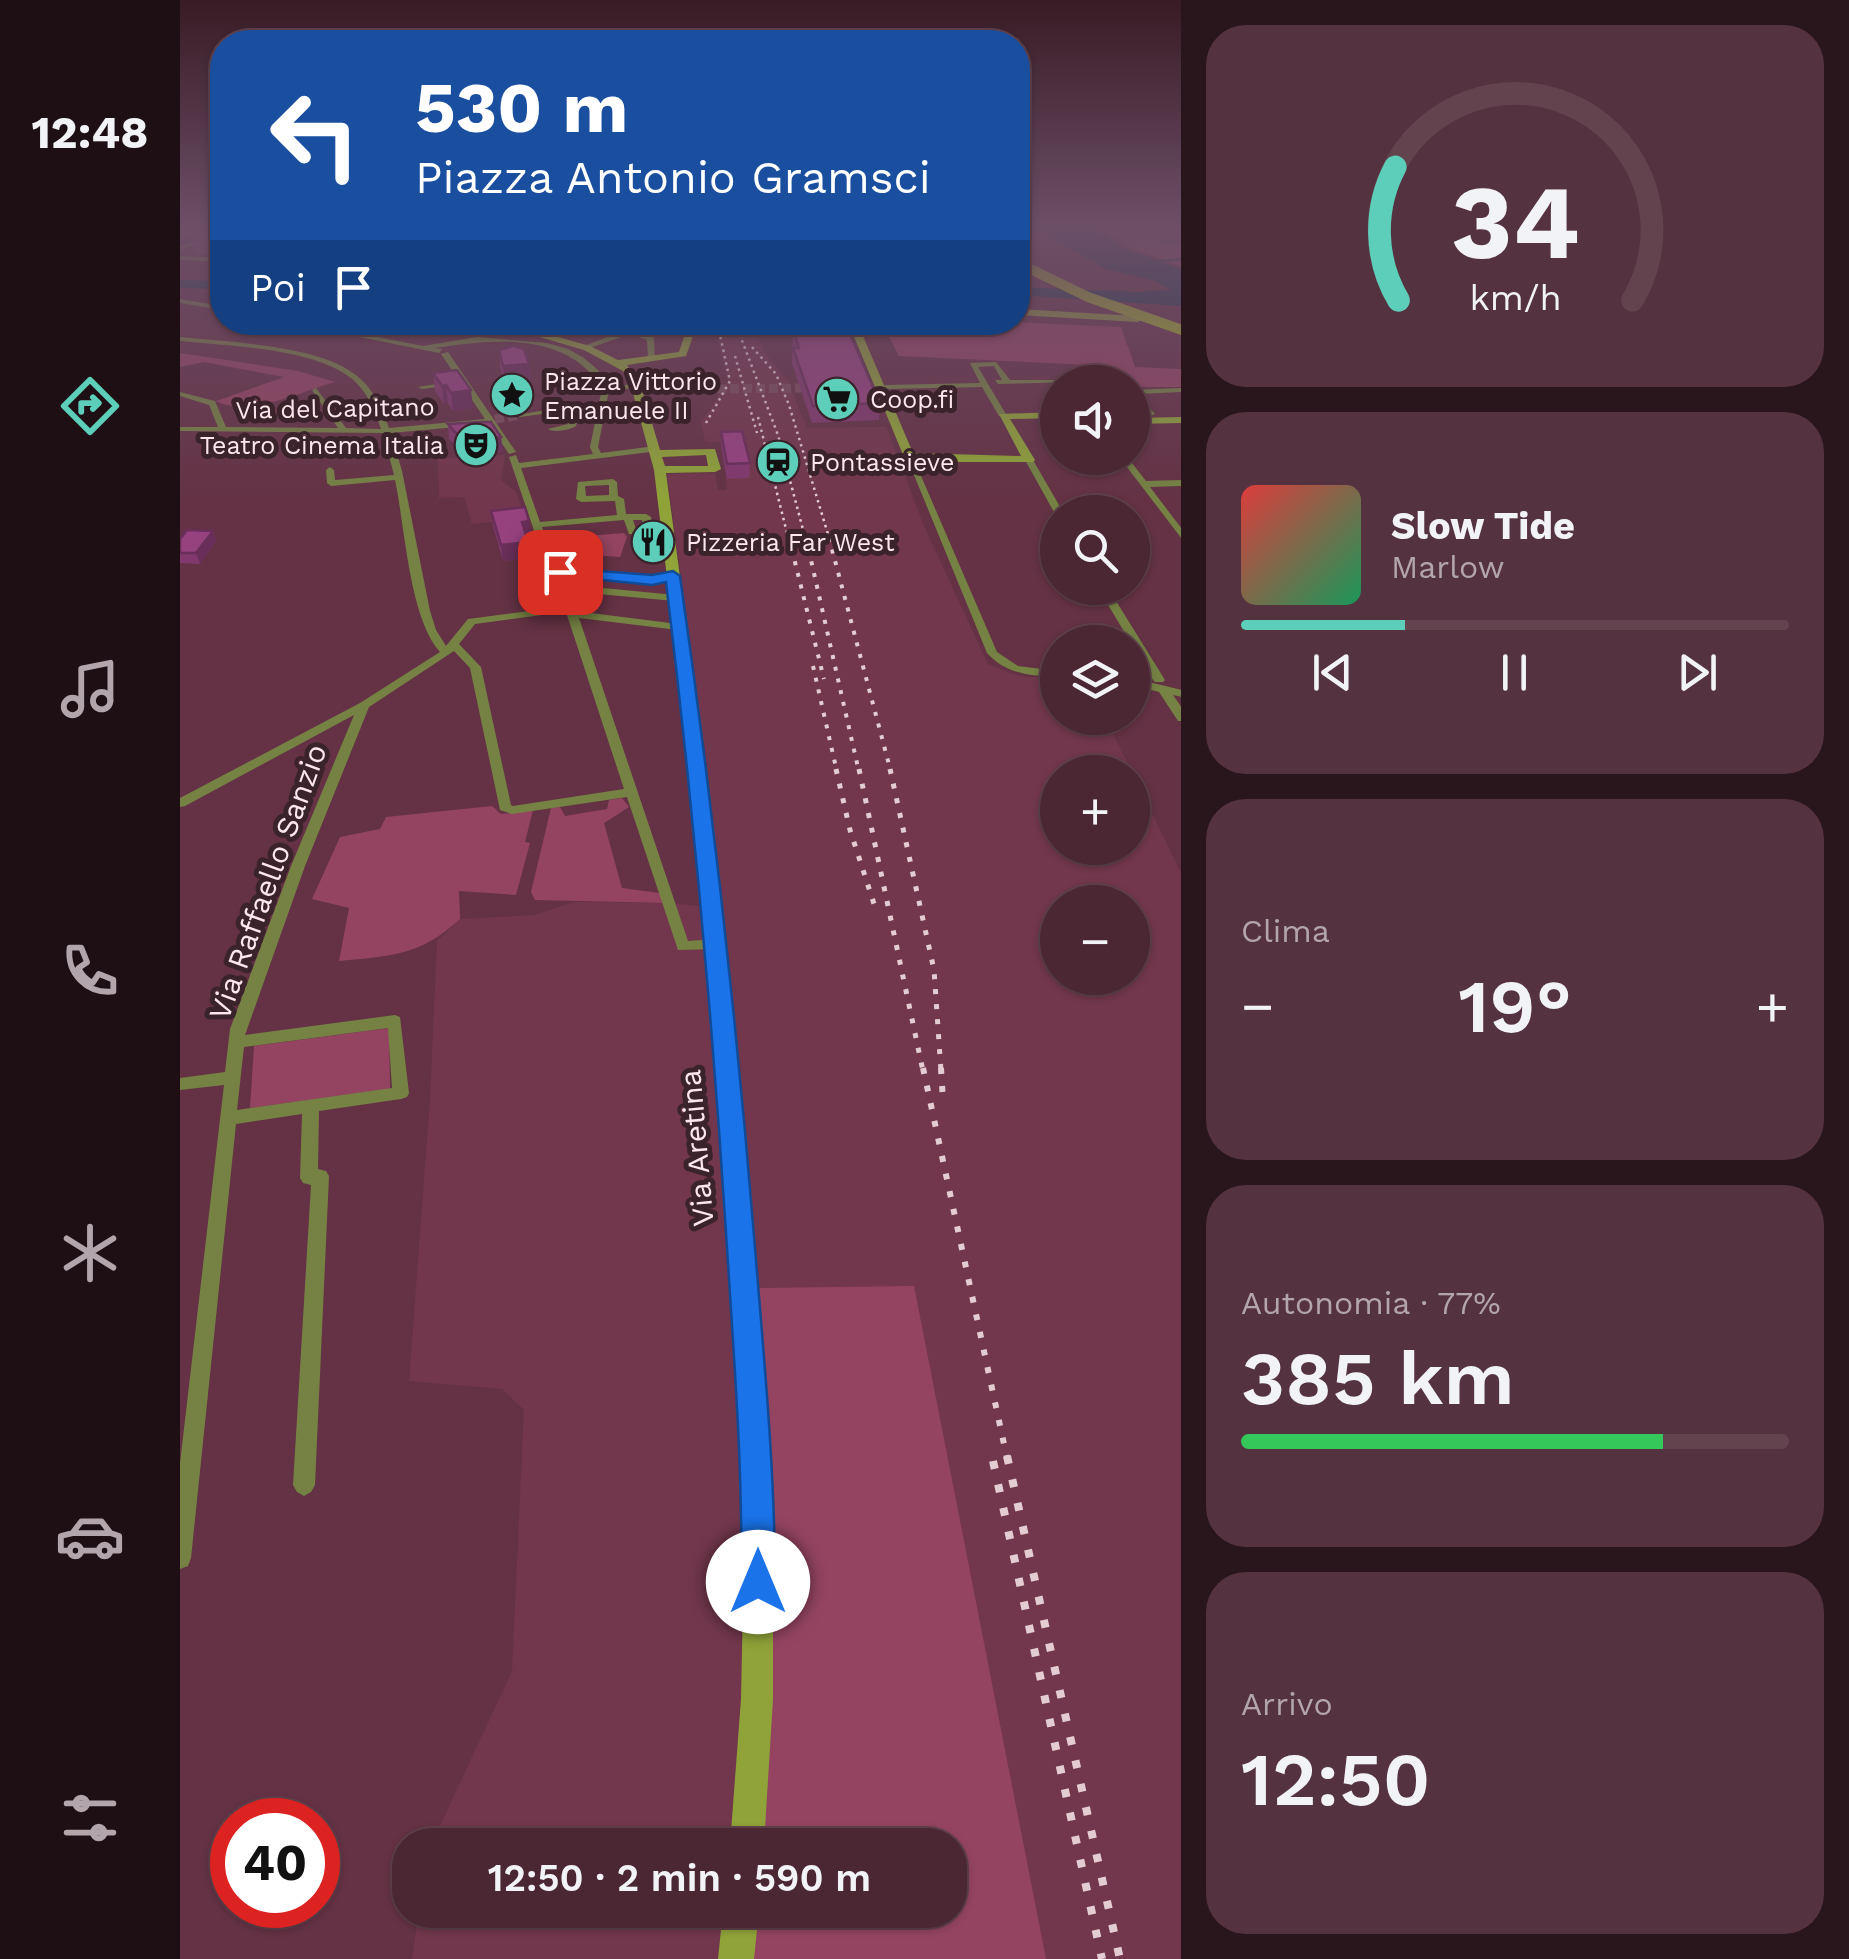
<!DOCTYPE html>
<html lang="it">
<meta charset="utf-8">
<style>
:root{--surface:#4b2633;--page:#55323f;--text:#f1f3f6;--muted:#b2a5ac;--line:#62434e;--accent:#5dceb9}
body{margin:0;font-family:"Work Sans",sans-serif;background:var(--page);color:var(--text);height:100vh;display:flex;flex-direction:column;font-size:38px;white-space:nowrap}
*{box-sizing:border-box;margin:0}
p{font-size:32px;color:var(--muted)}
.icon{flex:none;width:55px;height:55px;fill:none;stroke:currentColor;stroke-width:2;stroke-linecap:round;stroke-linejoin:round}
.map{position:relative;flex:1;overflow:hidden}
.drawer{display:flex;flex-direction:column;gap:25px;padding:25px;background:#29151c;width:668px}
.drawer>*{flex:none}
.top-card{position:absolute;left:30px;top:30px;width:820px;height:305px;border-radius:40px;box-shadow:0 2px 8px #0004,0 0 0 2px var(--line);background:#1a4fa0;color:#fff;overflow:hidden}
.tools{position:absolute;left:860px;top:365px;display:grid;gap:20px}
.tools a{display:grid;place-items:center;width:110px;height:110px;border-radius:50%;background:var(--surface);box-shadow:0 2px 8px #0004,0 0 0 2px var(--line);font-size:50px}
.speed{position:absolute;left:30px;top:1798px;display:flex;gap:20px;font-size:50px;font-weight:700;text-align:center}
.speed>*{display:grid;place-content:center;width:130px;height:130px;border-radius:50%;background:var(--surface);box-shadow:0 2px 8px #0004,0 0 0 2px var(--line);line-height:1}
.speed .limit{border:15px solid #d22;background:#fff;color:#111}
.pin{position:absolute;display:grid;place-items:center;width:85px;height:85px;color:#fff;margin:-42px;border-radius:20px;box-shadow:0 5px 15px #0006}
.me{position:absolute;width:110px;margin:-55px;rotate:0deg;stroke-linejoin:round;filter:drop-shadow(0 0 8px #0008)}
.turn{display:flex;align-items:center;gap:35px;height:210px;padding:0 40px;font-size:45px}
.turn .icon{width:130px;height:130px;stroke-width:2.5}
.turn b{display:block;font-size:70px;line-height:85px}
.then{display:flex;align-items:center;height:95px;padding:0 40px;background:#0003;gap:20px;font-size:38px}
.big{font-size:75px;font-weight:600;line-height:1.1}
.drawer .tile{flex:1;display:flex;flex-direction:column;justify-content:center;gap:15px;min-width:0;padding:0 35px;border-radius:40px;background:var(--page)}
.drawer .dial{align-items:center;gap:0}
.dial svg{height:260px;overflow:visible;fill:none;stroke:var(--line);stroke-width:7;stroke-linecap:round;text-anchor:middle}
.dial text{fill:var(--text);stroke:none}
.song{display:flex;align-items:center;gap:30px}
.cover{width:120px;height:120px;border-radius:15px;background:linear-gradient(135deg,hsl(0 70% 55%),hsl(150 70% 35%))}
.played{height:10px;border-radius:5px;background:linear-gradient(90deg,var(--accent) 30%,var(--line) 30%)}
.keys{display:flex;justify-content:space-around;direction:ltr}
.heat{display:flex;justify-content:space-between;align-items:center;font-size:55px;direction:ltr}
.charge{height:15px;border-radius:8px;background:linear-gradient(90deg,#34c759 77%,var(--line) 0)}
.trip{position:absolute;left:212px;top:1828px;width:575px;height:100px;border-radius:40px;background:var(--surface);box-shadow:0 2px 8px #0004,0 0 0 2px var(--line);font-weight:600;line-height:100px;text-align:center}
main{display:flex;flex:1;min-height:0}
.dock{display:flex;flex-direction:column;width:180px;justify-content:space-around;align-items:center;background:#1e0f14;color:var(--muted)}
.dock .icon{width:70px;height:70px}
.dock .active{color:var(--accent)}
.dock b{font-size:45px;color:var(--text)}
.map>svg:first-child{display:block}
.built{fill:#72374c;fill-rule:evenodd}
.green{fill:#944461}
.water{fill:#17384d}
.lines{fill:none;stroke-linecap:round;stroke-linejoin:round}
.stream{stroke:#17384d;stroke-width:2.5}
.river{fill:#17384d;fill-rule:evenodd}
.street-tunnel{stroke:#7b4d5d;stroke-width:9;stroke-dasharray:9 4;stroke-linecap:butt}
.street{fill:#758244;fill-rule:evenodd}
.secondary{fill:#8fa339;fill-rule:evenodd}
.rail-far4{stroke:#e4ccd3;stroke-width:2.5;stroke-dasharray:2.5 4;stroke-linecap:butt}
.rail-far3{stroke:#e4ccd3;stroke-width:4;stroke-dasharray:4 8;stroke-linecap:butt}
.rail-far2{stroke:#e4ccd3;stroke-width:5;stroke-dasharray:5 10;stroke-linecap:butt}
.rail-far1{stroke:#e4ccd3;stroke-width:6;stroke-dasharray:6 12;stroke-linecap:butt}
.rail{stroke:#e4ccd3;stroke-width:8;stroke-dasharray:8 16;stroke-linecap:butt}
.primary-bridge{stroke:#a4bd26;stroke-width:10}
.wall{fill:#81396d}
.shaded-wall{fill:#692e59}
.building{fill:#96427f;stroke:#692e59;stroke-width:2.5}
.route{fill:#1a73e8;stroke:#114b97;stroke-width:2.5}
.labels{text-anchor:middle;stroke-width:10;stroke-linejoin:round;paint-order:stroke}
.far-poi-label{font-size:25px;fill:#fbe7ed;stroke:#3a232a;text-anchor:start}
.far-street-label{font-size:25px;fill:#fbe7ed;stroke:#3a232a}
.street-label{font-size:30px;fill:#fbe7ed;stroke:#3a232a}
</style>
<main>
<nav class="dock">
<b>12:48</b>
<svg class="icon active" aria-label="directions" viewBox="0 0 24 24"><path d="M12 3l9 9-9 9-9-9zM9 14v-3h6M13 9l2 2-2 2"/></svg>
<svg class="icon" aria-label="music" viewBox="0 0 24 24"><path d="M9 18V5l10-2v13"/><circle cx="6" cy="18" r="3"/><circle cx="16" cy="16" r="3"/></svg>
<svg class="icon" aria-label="phone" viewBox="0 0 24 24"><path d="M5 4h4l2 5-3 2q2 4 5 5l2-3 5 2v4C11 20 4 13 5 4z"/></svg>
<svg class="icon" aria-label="climate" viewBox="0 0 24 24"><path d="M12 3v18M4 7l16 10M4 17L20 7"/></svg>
<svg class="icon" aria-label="car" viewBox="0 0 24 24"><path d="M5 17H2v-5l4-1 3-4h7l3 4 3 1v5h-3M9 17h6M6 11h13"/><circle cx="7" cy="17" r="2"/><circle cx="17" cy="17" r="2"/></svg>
<svg class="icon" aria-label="filters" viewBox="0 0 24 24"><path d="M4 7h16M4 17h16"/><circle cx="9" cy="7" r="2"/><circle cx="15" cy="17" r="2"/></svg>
</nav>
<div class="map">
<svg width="1002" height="1959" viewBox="0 0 1002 1959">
<rect width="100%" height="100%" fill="#643244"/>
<!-- built -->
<path class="built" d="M533 323H571L586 354 608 381 627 428 706 427 744 526 808 664 838 676 877 679 878 718H925L952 772H878V848H952L953 774 1001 873V1959H232L239 1910H770V1845H251L332 1671 344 1410 322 1389 229 1381 250 1099 257 941 280 919 355 915 394 902 487 903 541 908 529 781 487 474 535 473 538 490H547L543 443 525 441 521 423 548 381ZM878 902H952V978H878Z
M325 455 321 480 336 492 346 519 292 524 284 497 259 498 258 459Z"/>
<!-- green -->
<path class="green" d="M915 223H1001V229L963 230 980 241 1001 246V266L952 248Z
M833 322 941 327 955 367 1001 369V387H954L932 366 719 356 702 323Z
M0 353 118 371 155 382C122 391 68 418 36 401L104 377 24 362 0 367Z
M444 533 447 537 440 557 397 554 392 566 375 562 367 539Z
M442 798 449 807 424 823 442 888 487 894V903L355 900 351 892 371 808 380 807 385 816 427 809 429 800Z
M312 806 321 814 353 810 345 842 350 843 336 895 279 891 280 919C240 956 211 956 159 961L169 908 132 899 160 837 200 829 206 817Z
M209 1028 210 1089 70 1108 74 1046Z
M734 1286 866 1959H572L576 1910H770V1845H581L593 1667 592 1500 577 1288Z"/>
<!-- water -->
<path class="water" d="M843 223H906L944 248 1001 269V306L838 295V287L958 292 991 290 973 280 926 269Z"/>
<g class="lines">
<!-- stream -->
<path class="stream" d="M975 262 1002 259"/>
<!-- river -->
<path class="river" d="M0 280 42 281V289L0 288Z"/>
<!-- street-tunnel -->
<path class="street-tunnel" d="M537 389 623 388
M315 419 340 415"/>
<!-- street -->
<path class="street" d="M0 229 9 233 10 234 7 236 0 233Z
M42 231V235L0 250V246Z
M0 256 42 258V262L0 260Z
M0 299 42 306V310L0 303Z
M105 322H121L243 346 297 337 367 343 388 349 404 358 418 370 428 386 459 384 456 388 429 390 418 447 421 453 475 446 478 447V451L341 468 360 522 437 515 435 501 401 502 396 499 398 482 433 479 437 482 438 496 444 499 446 514H466L471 517 474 532 469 535 449 534 444 520 362 527 377 570 472 577 493 573 498 576 472 583 380 576 382 584 495 595 500 598 495 601 385 591 391 608 395 611 498 624 503 627 498 630 399 618 508 941 535 939 542 944 535 949 498 950 447 797 332 814 320 810 290 668 274 651 189 707 125 866 65 1035 215 1015 220 1017 229 1093 227 1097 221 1099 139 1111 138 1169 146 1171 149 1176 135 1485 131 1492 124 1496 117 1492 113 1485 131 1185 123 1183 120 1178 122 1114 56 1124 11 1558 8 1566 0 1569V1463L44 1085 0 1090V1078L45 1072 50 1029 111 866 174 715 5 806 0 807V798L180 703 260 652C229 618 225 526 215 480L151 486 147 483 146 470 150 467 154 470 155 480 214 475 203 433 0 431V427H38L29 405 0 396V392L35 401 46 427 158 428 132 390 136 388 166 428 201 429C194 409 186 388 168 376 129 348 48 346 0 341V337C48 342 139 345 176 375 193 388 202 408 209 428L305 419 261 354 268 352 336 452 329 454 309 424 211 433 222 471 250 611 256 630 266 646 288 619 380 607 329 457 336 455 339 463 413 454 410 447 422 388C387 331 312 339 254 348L262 349 259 353ZM429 485V495L406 496 405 486ZM453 520H462L464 529H456ZM384 612 387 615 444 789 333 806 331 805 301 667 279 644 295 624ZM208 1028 212 1088 57 1110 64 1047Z
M432 323 474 337 475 359 468 357 467 340 450 334 404 350V346L443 331 431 327 330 329 327 327 330 325Z
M816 362 830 380H893L897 382 818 384 815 380H822L814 366 798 367 827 416 823 418 819 416 802 387 706 389 702 387 706 385 800 383 790 363Z
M276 381 273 385 242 389 238 387Z
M1002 388V392L958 394 975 414 971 416 952 397V390Z
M397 405 401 407 396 426C390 430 374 433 368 429L388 424 392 410 340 417 336 415Z
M952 411 957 412V416H952Z
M725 453 732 455 817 652 838 666 878 671V677C850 676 826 674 807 653Z
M846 458 853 460 883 512 878 514 874 512 845 460Z
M940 458H948L966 481 1002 480V486L970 487 1002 529V539Z
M918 588H928L985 680 983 682H975L973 680Z
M952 678 1002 690V697L993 695 1002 708V721H998L979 692 952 685Z"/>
<!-- secondary -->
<path class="secondary" d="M838 309 958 316 963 319 958 322 838 315Z
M308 322H324L410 346 438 360 499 352 509 322H518L506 356 447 365 461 386 480 450 535 449 541 469 535 472 486 473 528 784 558 1050 593 1504V1699L584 1845H550L561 1699 565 1504 536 1050 512 784 474 470 451 386 443 371 404 350ZM526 455 528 466H485L482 457Z
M668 322H677L733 453 841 456 819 414 878 412V418L830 419 855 460 853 462H735L724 457Z
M1002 417V423L952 424V418Z
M543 1910H579L574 1959H538Z"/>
<!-- rail-far4 -->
<path class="rail-far4" d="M555 322 598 435 626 541
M572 347 596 374 609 405 650 541
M555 356 577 433
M578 417 609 541
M526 423 550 381 540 335 542 322"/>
<!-- rail-far3 -->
<path class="rail-far3" d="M609 538 644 679
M626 538 679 772
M649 538 711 772
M633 666 657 772"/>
<!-- rail-far2 -->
<path class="rail-far2" d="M656 769 670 830 696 910
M679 769 743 1071
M710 769 754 970 761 1071"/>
<!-- rail-far1 -->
<path class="rail-far1" d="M743 1068 827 1458
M761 1068 763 1101"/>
<!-- rail -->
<path class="rail" d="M827 1456 940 1959
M813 1461 922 1959"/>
<!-- primary-bridge -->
<path class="primary-bridge" d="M838 263 908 297 1002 330"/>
</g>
<!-- wall -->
<path class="wall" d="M42 229V255L14 253 11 240Z
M613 331 700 403 699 420 632 423 612 364Z
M319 350 349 364 350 381 325 383 320 368Z
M253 373 293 408 273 411 268 403 264 404 255 391Z
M268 424 323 451 285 456 269 439Z
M541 432 570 463 569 478 547 479 541 446Z
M311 511 351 537H347L350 558 323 561 313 526Z
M33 531 36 541 20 564 0 563V539Z"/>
<!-- shaded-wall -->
<path class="shaded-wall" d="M349 364 350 381 325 383 323 366Z
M266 385 268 403 264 404 262 386Z
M291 390 293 408 273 411 271 393Z
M321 437 323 451 285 456 283 441Z
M349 521 351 537 343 538 342 522Z
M33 531 36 541 20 564 16 553Z
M348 542 350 558 323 561 321 545Z"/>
<!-- building -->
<path class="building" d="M34 228 42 229V240L40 242 11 240Z
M668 330 700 403 633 406 613 348H619L613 331Z
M333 346 344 349 349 364 323 366 319 350Z
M277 370 291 390 271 393 266 385 262 386 253 373Z
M300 422H311L321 437 283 441 268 424Z
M562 431 570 463 547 464 541 432Z
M345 507 349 521 342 522 348 542 321 545 311 511Z
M7 530 33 531 16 553H0V539Z"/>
<!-- sky -->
<linearGradient id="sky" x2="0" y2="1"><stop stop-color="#371c25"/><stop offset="0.45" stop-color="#6c4f67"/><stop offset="1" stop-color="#6c4f67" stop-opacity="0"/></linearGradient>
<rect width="1002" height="498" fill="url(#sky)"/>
<!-- route -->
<path class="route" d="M380 568 472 575 493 571 500 576C532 799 557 1023 575 1248 584 1359 595 1470 595 1582L590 1594 578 1599 566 1594 561 1582C563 1470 554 1359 547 1248 533 1025 513 804 486 582L472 585 374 575V569Z"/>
<!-- icons -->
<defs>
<g id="sight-disc" transform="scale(2.25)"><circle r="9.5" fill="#5dceb9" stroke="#3a232a"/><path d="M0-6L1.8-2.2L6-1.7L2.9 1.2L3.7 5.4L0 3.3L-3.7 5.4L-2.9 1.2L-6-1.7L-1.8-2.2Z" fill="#111"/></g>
<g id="supermarket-disc" transform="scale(2.25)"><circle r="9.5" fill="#5dceb9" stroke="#3a232a"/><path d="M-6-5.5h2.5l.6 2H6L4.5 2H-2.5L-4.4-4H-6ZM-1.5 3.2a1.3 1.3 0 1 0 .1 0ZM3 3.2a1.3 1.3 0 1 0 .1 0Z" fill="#111"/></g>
<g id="theatre-disc" transform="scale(2.25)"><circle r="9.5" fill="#5dceb9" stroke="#3a232a"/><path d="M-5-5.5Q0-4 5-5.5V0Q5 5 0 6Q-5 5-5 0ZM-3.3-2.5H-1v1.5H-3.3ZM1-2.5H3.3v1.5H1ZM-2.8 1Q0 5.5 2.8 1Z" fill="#111"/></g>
<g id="station-disc" transform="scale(2.25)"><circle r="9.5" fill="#5dceb9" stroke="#3a232a"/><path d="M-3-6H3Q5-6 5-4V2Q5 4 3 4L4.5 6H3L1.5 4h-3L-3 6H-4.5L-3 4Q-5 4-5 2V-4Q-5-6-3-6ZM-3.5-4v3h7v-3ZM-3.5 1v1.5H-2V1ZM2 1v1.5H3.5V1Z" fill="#111"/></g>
<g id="restaurant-disc" transform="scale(2.25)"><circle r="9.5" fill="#5dceb9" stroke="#3a232a"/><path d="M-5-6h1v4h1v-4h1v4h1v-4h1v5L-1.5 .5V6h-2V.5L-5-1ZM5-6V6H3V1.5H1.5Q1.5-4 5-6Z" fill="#111"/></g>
</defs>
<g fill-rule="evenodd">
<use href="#sight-disc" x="332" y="395"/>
<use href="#supermarket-disc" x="657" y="399"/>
<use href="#theatre-disc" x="296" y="445"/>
<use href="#station-disc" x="598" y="462"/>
<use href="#restaurant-disc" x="473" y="542"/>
</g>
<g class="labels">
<!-- far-poi labels -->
<g class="far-poi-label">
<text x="364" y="390">Piazza Vittorio<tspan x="364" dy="29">Emanuele II</tspan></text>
<text x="690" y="408">Coop.fi</text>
<text x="264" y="454" text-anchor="end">Teatro Cinema Italia</text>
<text x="630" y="471">Pontassieve</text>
<text x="506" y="551">Pizzeria Far West</text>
</g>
<!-- far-street labels -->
<g class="far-street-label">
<text transform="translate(155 408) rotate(-1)" y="9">Via del Capitano</text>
</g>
<!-- street labels -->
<g class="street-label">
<text transform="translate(88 882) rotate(-70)" y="10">Via Raffaello Sanzio</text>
<text transform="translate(517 1148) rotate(-95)" y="10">Via Aretina</text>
</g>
</g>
</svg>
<div class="tools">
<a><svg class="icon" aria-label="sound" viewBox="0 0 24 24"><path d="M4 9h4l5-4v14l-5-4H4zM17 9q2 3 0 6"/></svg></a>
<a><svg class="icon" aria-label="search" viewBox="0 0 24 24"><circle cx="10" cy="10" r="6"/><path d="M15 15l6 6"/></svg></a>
<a><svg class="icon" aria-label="layers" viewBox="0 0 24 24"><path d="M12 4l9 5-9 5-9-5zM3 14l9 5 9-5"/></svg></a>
<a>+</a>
<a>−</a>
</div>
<div class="speed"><div class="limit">40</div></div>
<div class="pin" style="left:380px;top:572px;background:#d93025"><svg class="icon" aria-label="arrive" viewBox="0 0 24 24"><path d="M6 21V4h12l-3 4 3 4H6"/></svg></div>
<svg class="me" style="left:578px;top:1582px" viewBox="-20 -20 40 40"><circle r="19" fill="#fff"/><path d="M0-13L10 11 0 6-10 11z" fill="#1a73e8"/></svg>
<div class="trip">12:50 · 2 min · 590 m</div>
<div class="top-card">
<div class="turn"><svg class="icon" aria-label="left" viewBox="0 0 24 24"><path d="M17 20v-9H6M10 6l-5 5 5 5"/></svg><div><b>530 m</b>Piazza Antonio Gramsci</div></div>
<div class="then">Poi<svg class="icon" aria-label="arrive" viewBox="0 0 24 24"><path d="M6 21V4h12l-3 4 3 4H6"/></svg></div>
</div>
</div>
<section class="drawer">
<div class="tile dial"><svg viewBox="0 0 100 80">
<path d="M14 69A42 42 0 1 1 86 69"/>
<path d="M14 69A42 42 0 0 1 13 28" stroke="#5dceb9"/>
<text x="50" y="56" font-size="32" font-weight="700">34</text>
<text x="50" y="72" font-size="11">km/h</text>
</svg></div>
<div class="tile">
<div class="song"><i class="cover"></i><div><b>Slow Tide</b><p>Marlow</p></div></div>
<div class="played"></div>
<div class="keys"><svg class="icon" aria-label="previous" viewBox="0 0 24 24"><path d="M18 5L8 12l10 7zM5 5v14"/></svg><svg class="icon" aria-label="pause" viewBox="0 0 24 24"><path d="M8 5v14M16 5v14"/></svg><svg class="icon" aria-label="next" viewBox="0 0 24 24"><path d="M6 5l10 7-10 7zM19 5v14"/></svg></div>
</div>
<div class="tile"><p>Clima</p>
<div class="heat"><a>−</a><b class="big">19°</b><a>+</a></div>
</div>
<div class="tile"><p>Autonomia · 77%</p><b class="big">385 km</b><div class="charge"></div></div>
<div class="tile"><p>Arrivo</p><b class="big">12:50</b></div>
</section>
</main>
